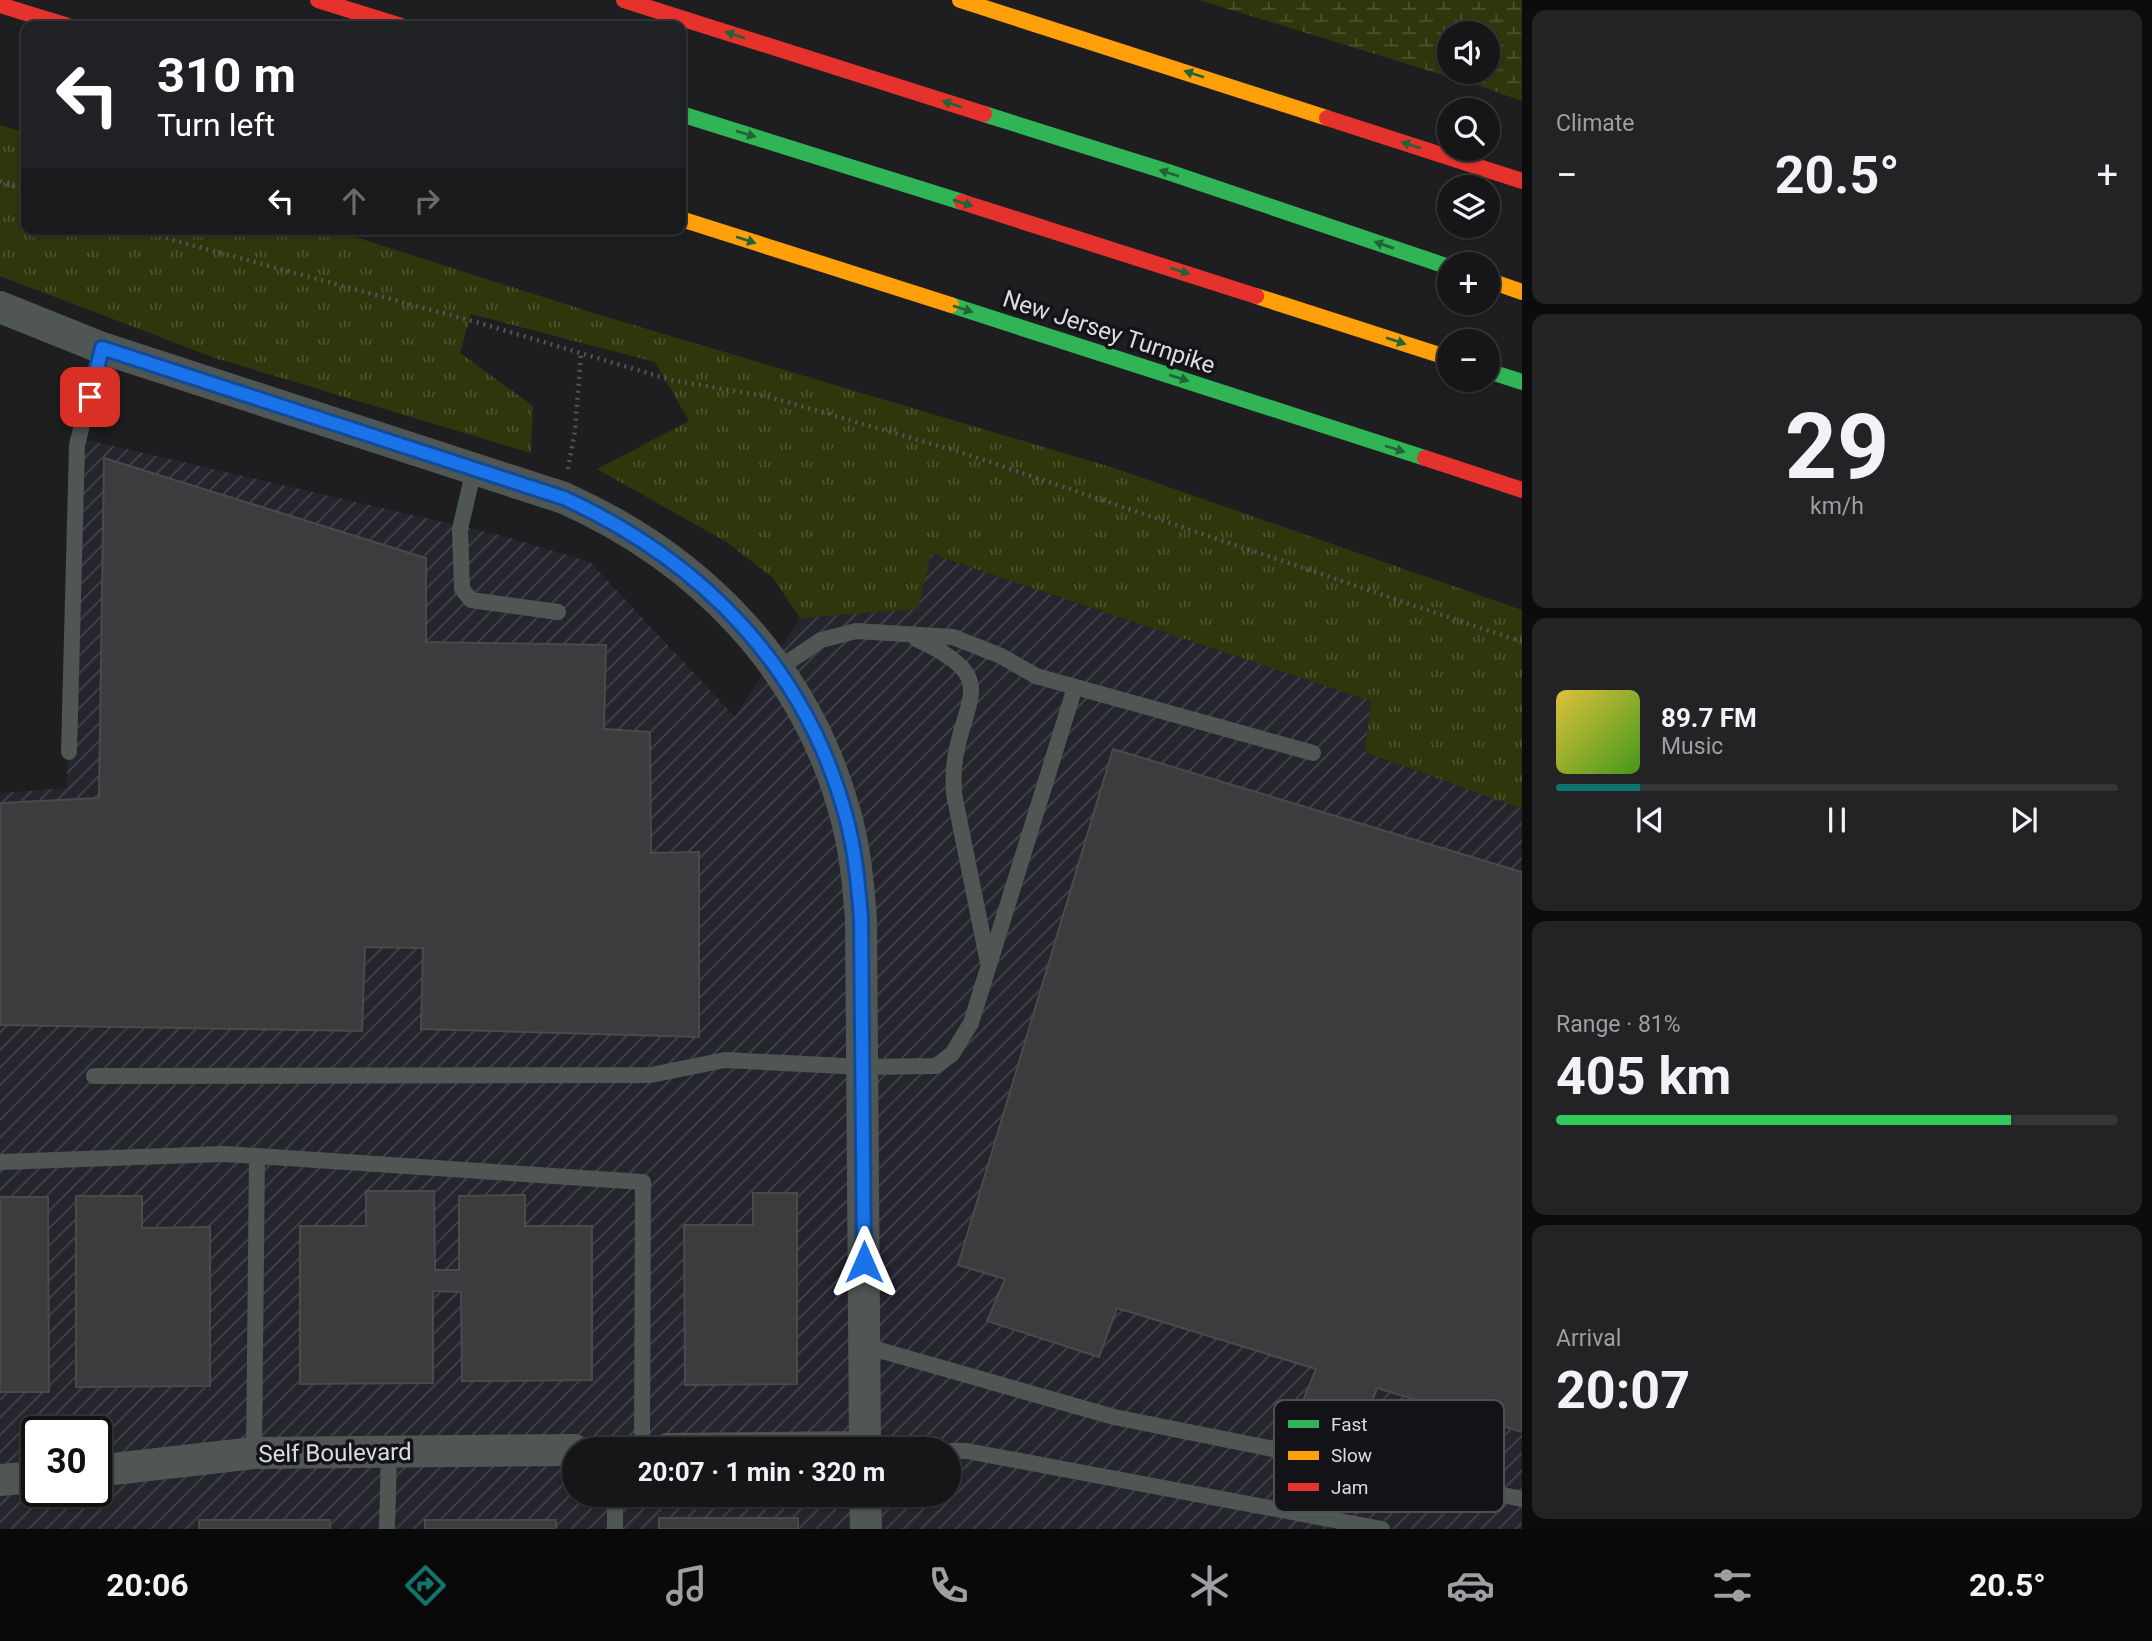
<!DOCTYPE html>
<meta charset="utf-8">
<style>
:root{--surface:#161618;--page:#232325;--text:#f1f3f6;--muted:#9e9fa2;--line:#353537;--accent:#0f766e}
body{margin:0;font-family:Roboto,sans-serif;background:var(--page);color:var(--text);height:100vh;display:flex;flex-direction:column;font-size:26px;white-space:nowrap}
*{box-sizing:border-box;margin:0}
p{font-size:23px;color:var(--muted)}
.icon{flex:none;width:38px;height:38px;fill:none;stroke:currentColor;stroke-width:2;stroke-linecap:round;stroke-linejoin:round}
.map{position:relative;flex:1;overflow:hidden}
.side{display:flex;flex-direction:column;gap:10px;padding:10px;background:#0c0c0d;width:630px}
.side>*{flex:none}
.banner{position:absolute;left:21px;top:21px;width:665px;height:214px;border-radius:14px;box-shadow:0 2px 5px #0004,0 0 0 2px var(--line);background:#202124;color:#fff;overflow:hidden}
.controls{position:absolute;left:1437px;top:21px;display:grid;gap:14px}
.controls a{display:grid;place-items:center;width:63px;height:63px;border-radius:50%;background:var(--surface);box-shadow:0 2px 5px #0004,0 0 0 2px var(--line);font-size:35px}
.speed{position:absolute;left:21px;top:1416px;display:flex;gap:14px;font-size:35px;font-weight:700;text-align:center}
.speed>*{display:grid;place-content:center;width:91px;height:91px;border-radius:50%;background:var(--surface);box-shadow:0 2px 5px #0004,0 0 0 2px var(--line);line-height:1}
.speed .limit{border:4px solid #111;border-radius:10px;background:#fff;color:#111}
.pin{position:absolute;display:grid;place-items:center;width:60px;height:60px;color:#fff;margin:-30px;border-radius:14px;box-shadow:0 4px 10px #0006}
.me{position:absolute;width:77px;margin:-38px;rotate:0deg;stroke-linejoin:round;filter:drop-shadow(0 0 5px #0008)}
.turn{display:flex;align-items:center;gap:24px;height:147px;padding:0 21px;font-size:32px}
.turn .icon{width:91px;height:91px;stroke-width:2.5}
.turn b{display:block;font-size:49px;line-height:60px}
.lanes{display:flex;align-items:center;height:66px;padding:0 21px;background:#0003;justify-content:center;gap:35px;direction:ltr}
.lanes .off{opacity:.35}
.big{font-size:52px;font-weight:700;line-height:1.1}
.side .widget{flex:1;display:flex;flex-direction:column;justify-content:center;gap:10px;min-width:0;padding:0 24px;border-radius:14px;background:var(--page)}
.side .dial{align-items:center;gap:0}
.dial b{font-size:91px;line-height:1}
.song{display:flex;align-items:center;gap:21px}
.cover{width:84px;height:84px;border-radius:10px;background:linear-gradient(135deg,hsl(50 70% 55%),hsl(100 70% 35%))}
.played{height:7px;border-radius:4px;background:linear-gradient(90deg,var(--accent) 15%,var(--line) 15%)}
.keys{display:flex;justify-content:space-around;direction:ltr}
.heat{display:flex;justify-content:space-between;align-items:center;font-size:38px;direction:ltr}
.charge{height:10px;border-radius:5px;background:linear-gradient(90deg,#34c759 81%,var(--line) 0)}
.trip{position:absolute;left:562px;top:1437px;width:399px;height:70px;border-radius:35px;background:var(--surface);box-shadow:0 2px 5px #0004,0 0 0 2px var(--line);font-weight:700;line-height:70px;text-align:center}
.tabs{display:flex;height:112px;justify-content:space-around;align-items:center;background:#09090a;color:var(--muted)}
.tabs .icon{width:49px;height:49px}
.tabs .selected{color:var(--accent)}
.tabs b{font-size:32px;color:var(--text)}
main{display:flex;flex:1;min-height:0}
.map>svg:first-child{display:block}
.industrial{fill:url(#industrial-furrows);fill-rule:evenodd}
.grass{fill:url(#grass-tufts)}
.wetland{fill:url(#wetland-marsh);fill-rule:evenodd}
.building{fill:#3c3c3e;stroke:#4a4a4b;stroke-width:2}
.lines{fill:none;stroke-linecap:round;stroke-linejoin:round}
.path{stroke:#525555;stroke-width:4.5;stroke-dasharray:2 5;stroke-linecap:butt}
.lane{stroke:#505654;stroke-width:16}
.street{stroke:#505654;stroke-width:32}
.fast{stroke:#30b455;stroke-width:16}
.slow{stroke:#ff9f0a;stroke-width:16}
.jam{stroke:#e5322d;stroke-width:16}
.oneway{fill:#226436}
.route-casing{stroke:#114b97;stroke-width:18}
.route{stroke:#1a73e8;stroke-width:12}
.labels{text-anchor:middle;stroke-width:7;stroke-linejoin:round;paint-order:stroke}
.street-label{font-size:24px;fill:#dcdde0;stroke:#141418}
.key{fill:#141418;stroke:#505054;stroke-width:2}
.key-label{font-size:19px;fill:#dcdde0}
</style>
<main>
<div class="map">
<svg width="1522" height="1529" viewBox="0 0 1522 1529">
<defs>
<pattern id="industrial-furrows" width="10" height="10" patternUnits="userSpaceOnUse" patternTransform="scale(1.75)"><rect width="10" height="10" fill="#24252d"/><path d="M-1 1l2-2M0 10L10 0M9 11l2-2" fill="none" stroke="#43444b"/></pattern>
<pattern id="grass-tufts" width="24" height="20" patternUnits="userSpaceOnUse" patternTransform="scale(1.75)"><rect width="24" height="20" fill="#2e360c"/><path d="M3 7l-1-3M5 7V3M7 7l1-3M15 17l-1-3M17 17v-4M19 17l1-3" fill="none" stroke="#4c532f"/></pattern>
<pattern id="wetland-marsh" width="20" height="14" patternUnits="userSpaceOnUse" patternTransform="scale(1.75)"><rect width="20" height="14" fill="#2e360c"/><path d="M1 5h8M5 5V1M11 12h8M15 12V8" fill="none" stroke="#4c532f"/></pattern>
</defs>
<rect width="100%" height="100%" fill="#1e1e20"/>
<!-- industrial -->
<path class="industrial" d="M70 436 503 536 590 562 735 717 800 618 918 609 930 554 1371 701 1365 752 1522 809V1529H0V793L67 788ZM37 1432H96V1491H37ZM574 1449H948V1494H574Z"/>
<!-- grass -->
<path class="grass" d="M0 125 26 133V229H330L590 312 1114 468 1522 610V809L1365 752 1371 701 931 554 918 609 800 618 773 578 728 543 597 469 689 421 655 362 471 314 460 353 533 406 531 453 215 358 0 276Z"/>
<!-- wetland -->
<path class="wetland" d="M1199 0H1522V101L1482 87ZM1449 33H1488V72H1449Z"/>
<!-- building -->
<path class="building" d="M104 458 426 558V642L606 645 604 729 650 732 651 853 699 852V1037L421 1029 423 948 365 947 362 1031 0 1025V803L99 798Z
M1113 749 1522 872V1432L1377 1388 1357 1445 1292 1428 1316 1369 1117 1308 1099 1357 987 1321 1005 1279 958 1265Z
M366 1191H434L435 1270H459V1196L525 1195V1226H592V1380L462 1381 461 1292 433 1291V1383L300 1384V1226H366Z
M753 1193H797V1384L685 1385 684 1225H753Z
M76 1196H142V1228L210 1227V1386L76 1387Z
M0 1197H48L49 1392H0Z
M659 1518H798V1529H659Z
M199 1520H330V1529H199Z
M425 1520H556V1529H425Z"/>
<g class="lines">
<!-- path -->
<path class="path" d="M0 181 26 192
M132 229 476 322 671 380 769 397 960 452 1522 642
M568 469 575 431 581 353"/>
<!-- lane -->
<path class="lane" d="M474 469 460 529 462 589 471 600 558 612
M916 639C1005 679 961 698 954 767 953 776 954 785 954 794L988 963
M778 669 821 640 856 631 953 637 1001 656 1036 676 1313 753
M69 752 77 445 102 348
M94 1076 651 1075 725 1060 863 1067 936 1066 952 1054 971 1023 1075 687
M0 1162 223 1154 257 1156
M865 1346 1114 1417 1522 1499
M865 1447 910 1449
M948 1451H967L1382 1529
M254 1453 257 1156 643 1182 642 1449
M615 1494V1529
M387 1529 389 1452"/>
<!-- street -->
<path class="street" d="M0 307 102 348 564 498C700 559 805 666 845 813 855 848 858 883 861 918L865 1449
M668 1449 865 1447
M96 1471 254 1453 574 1450
M0 1480 37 1477
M865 1494 866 1529"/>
<!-- fast -->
<path class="fast" d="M681 114 962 202
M984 114 1168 172 1449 267
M951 305 1425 458
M1488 371 1522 382"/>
<!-- slow -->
<path class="slow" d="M960 0 1327 118
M681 219 951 305
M1488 280 1522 292
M1256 296 1449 358"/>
<!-- jam -->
<path class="jam" d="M318 0 401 26
M624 0 984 114
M0 5 68 26
M1327 118 1522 181
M962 202 1256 296
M1425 458 1522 490"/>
</g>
<!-- one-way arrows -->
<defs><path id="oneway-solid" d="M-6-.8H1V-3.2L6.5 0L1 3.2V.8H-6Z" transform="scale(1.75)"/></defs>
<g class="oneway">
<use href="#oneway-solid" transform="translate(735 35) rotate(-162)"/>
<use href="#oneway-solid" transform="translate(1194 74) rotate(-162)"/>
<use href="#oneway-solid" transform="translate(952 104) rotate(-162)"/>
<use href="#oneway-solid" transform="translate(746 134) rotate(17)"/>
<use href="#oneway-solid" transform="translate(1411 145) rotate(-162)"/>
<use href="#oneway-solid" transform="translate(1169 173) rotate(-162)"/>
<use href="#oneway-solid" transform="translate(963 203) rotate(17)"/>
<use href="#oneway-solid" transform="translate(746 240) rotate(18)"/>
<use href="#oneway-solid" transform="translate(1384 245) rotate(-161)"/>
<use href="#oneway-solid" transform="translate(1180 271) rotate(18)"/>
<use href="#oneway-solid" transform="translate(963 309) rotate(18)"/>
<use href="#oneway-solid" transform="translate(1396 341) rotate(18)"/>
<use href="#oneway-solid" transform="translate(1179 378) rotate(18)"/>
<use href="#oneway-solid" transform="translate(1395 449) rotate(18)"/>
</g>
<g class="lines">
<!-- route casing -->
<g class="route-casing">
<path id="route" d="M90 397 102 348 564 498C701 561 804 665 845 813 855 848 858 883 861 918L864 1262"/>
</g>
<!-- route -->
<use href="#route" class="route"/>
</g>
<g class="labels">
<!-- street labels -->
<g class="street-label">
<text transform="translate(1109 332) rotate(18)" y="8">New Jersey Turnpike</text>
<text transform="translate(335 1453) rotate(-1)" y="8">Self Boulevard</text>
</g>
</g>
<!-- legend -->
<rect x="1274" y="1400" width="230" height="112" rx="10" class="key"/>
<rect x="1288" y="1420" width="31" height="8" fill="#30b455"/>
<rect x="1288" y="1451" width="31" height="9" fill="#ff9f0a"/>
<rect x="1288" y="1483" width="31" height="8" fill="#e5322d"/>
<g class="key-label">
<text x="1331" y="1431">Fast</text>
<text x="1331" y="1462">Slow</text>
<text x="1331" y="1494">Jam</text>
</g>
</svg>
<div class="controls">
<a><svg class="icon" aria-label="sound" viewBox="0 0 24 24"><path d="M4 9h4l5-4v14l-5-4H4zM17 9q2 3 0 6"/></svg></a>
<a><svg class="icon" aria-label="search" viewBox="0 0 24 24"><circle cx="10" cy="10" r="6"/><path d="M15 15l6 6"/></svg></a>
<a><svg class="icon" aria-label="layers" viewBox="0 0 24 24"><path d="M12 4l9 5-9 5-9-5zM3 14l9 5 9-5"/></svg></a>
<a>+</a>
<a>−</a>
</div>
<div class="speed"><div class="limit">30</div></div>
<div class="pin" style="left:90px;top:397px;background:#d93025"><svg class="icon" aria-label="arrive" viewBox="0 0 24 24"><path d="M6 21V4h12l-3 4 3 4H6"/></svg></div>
<svg class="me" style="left:864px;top:1262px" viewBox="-20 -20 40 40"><path d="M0-17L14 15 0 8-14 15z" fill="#1a73e8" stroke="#fff" stroke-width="4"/></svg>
<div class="trip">20:07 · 1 min · 320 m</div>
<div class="banner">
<div class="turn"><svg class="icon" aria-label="left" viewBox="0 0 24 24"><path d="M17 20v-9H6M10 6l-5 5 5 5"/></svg><div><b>310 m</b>Turn left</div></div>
<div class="lanes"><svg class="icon" aria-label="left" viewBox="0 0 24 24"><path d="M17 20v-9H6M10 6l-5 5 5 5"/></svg><svg class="icon off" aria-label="ahead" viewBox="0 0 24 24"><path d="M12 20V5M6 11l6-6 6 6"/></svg><svg class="icon off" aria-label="right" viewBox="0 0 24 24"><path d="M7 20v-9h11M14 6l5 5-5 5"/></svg></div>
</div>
</div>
<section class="side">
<div class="widget"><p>Climate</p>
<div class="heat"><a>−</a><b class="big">20.5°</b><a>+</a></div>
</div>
<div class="widget dial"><b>29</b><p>km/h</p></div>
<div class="widget">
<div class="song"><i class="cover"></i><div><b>89.7 FM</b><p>Music</p></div></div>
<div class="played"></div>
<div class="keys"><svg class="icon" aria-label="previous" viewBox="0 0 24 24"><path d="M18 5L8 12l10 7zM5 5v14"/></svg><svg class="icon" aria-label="pause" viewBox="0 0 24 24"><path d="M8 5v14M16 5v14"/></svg><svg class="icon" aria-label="next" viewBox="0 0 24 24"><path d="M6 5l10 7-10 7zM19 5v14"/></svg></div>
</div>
<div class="widget"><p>Range · 81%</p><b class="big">405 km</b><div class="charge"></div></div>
<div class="widget"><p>Arrival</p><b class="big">20:07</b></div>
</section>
</main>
<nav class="tabs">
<b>20:06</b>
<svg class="icon selected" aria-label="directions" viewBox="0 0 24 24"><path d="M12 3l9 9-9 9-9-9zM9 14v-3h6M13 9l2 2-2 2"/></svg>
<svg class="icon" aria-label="music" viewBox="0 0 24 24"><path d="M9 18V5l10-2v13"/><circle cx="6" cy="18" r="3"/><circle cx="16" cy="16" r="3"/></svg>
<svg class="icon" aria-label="phone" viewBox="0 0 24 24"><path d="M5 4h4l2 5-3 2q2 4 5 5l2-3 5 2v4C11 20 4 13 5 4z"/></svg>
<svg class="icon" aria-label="climate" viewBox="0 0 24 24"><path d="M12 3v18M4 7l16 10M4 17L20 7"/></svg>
<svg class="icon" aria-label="car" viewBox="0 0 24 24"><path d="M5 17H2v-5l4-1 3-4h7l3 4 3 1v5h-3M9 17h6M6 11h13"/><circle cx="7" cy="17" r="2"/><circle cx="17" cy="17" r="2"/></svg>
<svg class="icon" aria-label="filters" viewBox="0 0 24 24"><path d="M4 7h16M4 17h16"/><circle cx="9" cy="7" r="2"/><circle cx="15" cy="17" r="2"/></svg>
<b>20.5°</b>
</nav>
